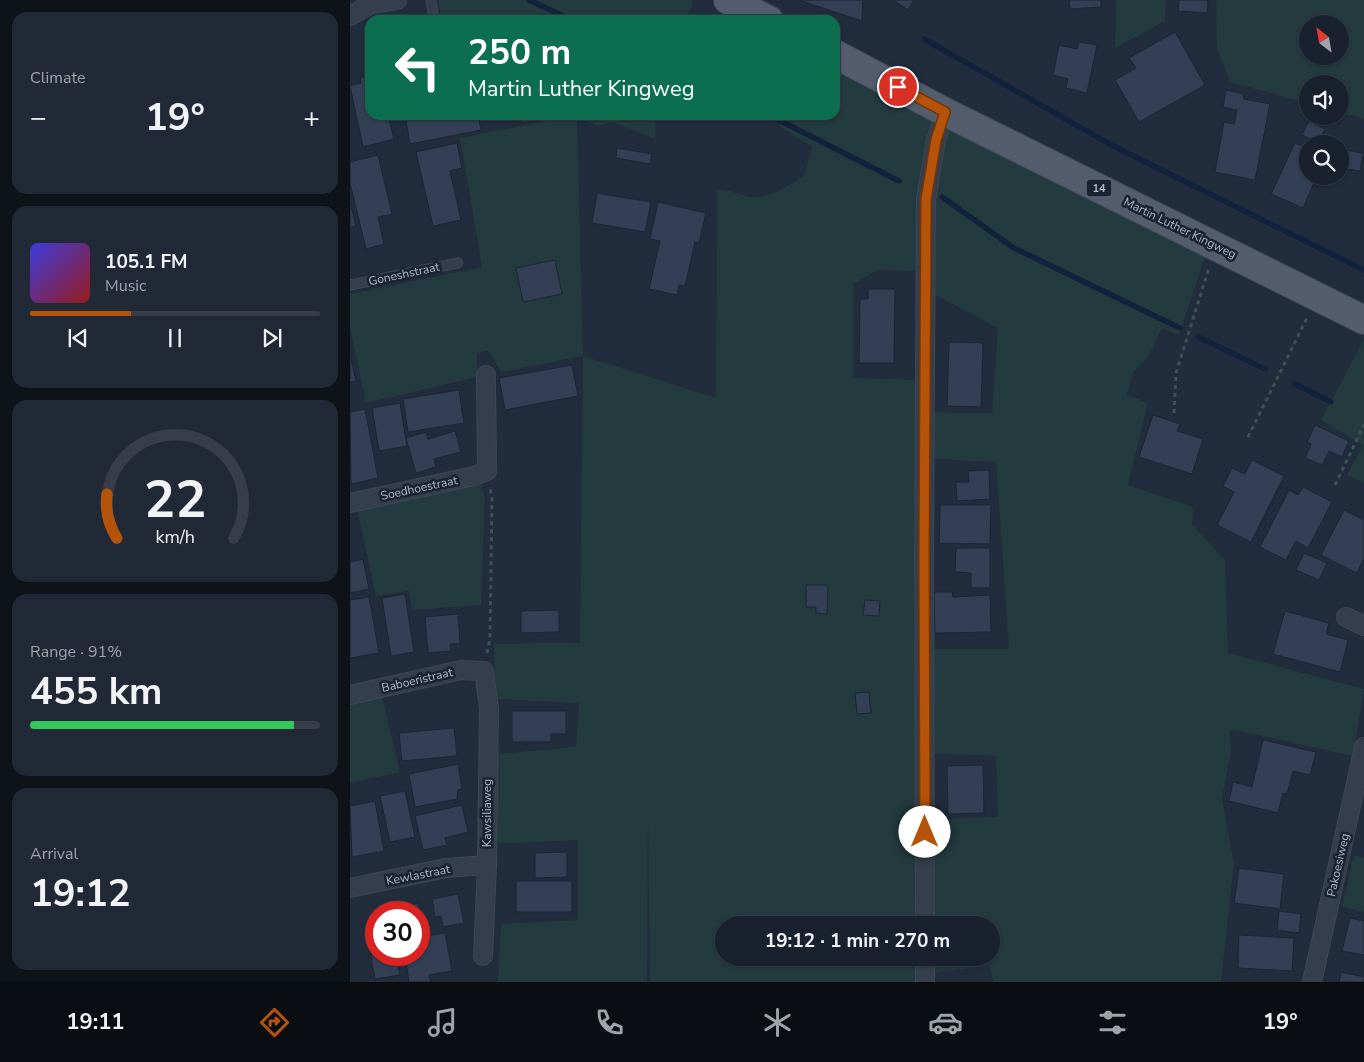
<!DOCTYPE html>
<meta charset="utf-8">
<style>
:root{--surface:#19212e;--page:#222936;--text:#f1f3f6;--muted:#9fa3aa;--line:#373e4a;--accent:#b45309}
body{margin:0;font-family:"Nunito Sans",sans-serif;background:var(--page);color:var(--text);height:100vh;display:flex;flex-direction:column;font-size:19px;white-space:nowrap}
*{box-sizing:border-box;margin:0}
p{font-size:16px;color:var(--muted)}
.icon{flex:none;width:28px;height:28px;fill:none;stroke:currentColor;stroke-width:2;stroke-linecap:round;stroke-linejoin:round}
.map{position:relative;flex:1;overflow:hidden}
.side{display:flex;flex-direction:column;gap:12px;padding:12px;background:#0e1219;width:350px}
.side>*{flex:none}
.banner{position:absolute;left:15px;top:15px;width:475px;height:105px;border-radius:15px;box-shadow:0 1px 4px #0004,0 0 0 1px var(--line);background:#0b6e4f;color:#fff;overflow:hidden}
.needle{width:32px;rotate:329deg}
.buttons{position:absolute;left:949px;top:15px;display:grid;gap:10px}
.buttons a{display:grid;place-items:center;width:50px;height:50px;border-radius:50%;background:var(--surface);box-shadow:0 1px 4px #0004,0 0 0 1px var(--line);font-size:25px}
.speed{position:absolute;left:15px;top:901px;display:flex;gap:10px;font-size:25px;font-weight:700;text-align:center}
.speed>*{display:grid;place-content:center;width:65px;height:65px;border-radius:50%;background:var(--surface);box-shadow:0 1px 4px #0004,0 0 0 1px var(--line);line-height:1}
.speed .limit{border:8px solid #d22;background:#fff;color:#111}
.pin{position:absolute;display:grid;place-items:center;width:42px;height:42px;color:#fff;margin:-21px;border:2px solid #fff;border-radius:50%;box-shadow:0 1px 5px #0007}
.me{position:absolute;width:55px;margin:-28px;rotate:0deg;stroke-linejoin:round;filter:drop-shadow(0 0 4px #0008)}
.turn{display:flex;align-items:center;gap:18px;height:105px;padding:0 20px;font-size:22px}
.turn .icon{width:65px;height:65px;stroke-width:2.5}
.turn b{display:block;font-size:35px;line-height:42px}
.big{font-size:38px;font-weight:700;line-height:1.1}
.side .widget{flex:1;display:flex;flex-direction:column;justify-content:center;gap:8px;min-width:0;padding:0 18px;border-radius:15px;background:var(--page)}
.side .dial{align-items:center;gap:0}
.dial svg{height:130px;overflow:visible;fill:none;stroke:var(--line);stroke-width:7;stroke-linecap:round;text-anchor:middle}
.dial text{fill:var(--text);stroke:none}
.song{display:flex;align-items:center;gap:15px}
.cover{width:60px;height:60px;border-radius:8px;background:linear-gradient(135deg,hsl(240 70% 55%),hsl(0 70% 35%))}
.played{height:5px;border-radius:2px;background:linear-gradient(90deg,var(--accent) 35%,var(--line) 35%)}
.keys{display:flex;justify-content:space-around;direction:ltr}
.heat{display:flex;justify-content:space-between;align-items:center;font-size:28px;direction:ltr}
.charge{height:8px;border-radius:4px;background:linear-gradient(90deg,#34c759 91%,var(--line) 0)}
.trip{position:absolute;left:365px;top:916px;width:285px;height:50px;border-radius:25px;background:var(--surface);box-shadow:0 1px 4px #0004,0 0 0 1px var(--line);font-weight:700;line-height:50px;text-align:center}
.menu{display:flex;height:80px;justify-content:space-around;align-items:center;background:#0a0d12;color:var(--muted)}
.menu .icon{width:35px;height:35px}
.menu .on{color:var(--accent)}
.menu b{font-size:22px;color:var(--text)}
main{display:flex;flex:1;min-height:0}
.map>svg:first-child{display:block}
.green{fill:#233a3e;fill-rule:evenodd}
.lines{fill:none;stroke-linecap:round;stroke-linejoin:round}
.stream{stroke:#13223c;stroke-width:5.5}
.building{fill:#323f54;stroke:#1c2534}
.service-casing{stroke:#3e4756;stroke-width:11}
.minor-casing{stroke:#3e4756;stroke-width:20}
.primary-casing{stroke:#3e4756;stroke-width:30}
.path{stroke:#3c5356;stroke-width:3;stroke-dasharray:4 4;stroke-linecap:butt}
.service{stroke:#353e4d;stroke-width:9}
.minor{stroke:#353e4d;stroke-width:18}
.primary{stroke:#535d6d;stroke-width:28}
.route-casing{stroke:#753606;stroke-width:12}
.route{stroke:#b45309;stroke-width:9}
.labels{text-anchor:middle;stroke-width:5;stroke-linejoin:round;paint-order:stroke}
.shield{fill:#1a2332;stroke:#838c9c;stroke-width:1}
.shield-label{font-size:11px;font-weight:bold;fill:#b0b9c9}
.street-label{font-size:12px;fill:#b0b9c9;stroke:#1a2332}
</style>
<main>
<section class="side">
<div class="widget"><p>Climate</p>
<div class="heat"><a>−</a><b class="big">19°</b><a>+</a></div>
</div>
<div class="widget">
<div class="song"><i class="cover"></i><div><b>105.1 FM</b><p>Music</p></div></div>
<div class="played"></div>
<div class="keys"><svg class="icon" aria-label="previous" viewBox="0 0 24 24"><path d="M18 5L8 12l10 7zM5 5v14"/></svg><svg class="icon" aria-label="pause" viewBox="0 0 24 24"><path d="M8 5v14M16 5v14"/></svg><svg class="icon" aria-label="next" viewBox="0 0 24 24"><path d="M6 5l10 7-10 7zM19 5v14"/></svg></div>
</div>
<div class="widget dial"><svg viewBox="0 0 100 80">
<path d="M14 69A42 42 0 1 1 86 69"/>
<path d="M14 69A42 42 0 0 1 8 42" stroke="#b45309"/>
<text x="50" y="56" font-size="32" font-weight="700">22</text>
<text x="50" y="72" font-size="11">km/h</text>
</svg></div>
<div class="widget"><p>Range · 91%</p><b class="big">455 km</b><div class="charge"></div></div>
<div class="widget"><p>Arrival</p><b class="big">19:12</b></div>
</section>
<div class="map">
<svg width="1014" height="982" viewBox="0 0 1014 982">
<rect width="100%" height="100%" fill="#212c3d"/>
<!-- green -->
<path class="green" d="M88 0H340L344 2 335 20H91Z
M766 0H816L815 21 765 48Z
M866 0H1014V119L990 112V84H958L957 103 880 82 867 49ZM958 24H990V56H958Z
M485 68 587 121 570 271 528 270 503 284V378L569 380 568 925H374V958H569V982H300L298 823 297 982H148L151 924 228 920V840L146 844V754L226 747 229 703 145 699 144 644 230 643 233 356 151 372 138 351 127 353V377L16 403 0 328V294L132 267 110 138 226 115H306L305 139 263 122 247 126 227 116 233 356 366 398 367 190C383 189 390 196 402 197 421 198 439 185 454 176L462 147 429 126 437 115H485Z
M601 129 855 257 829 335 812 328 798 358 783 372 777 395 798 403 778 485 843 507 842 524 875 560 878 653 1014 689 1003 756 880 729 881 752 872 798 884 863 871 982H643L640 966 581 973V958H641V925H581L580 819 648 817 646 756 584 754 582 649H659L646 462 583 459 584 412 642 413 648 328 584 294 583 217 590 147Z
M1014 339V483L997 475 1013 445 971 420Z
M131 484 135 498 131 605 62 610 59 591 26 596 7 509Z
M32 697 50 772 0 783V704Z
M1004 855 1014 858V912L992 907Z"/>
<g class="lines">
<!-- stream -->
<path class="stream" d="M179 0 222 20
M574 39 767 148 1014 270
M419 115 549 181
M592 197 664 248 830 328
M848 337 915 369
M945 384 981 402"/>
</g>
<!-- building -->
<path class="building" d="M449 0H513L512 21Z
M543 0H564L558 10Z
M719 0H751V7L720 9Z
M829 0H858L857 13 828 11Z
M825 32 855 85 789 122 765 80 786 68 779 58Z
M729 42 747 45 737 93 716 88 718 79 703 75 709 45 727 49Z
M20 75V115H38L44 139 13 147 0 86 11 83 10 78Z
M876 90 893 94 894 99 920 104 905 180 865 172 874 122 884 124 887 110 873 107Z
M55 115H100L98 119 128 115 131 130 60 144Z
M174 115H219L172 123Z
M959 121 975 129 968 142 952 135Z
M107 143 112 168 100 171 111 220 83 226 66 152Z
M945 143 958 148V176H967L953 208 921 194Z
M267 148 302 154 300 164 266 158Z
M990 149 1013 153 1010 171 990 168Z
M28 155 42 214 28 217 34 244 16 249 0 183V162Z
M247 193 301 202 295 232 242 223Z
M0 202 6 226 0 227Z
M308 202 356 213 349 243 345 242 335 286 329 285 327 295 299 289 310 241 300 239Z
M205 260 212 294 173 302 166 268Z
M518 289H545L544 363H509L510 299H518Z
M599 342 633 343 631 407 597 406Z
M0 354 6 381 0 382Z
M222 365 228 396 155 410 149 378Z
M109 390 114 423 58 432 53 399Z
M50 403 57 446 29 451 22 408Z
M15 409 28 478 1 484 0 412Z
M803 415 830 424 827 431 853 439 842 474 789 457Z
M965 425 999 441 992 457 979 451 972 465 955 458 961 444 957 442Z
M105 431 111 452 84 459 86 467 66 473 56 438 76 432 78 439Z
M902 460 934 476 901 542 867 525 884 492 873 486 882 468 895 474Z
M639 470 640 499 607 501 606 482H619L618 471Z
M953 487 982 502 958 548 946 541 936 560 910 547 939 490 948 495Z
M590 505H641L640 544 589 543Z
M994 510 1014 520V558L1007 573 971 555Z
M606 548H640V588H621V573L605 572Z
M954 553 977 563 969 580 946 570Z
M13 559 19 589 0 593V562Z
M456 585H478L477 614 466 613V607H456Z
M584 592H602L603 597 640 595 641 632 585 633Z
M55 594 64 652 41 656 32 598Z
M19 597 29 653 0 658V600Z
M515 600 530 601 529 616 513 615Z
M209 610V632L171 633V611Z
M935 611 979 623 976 634 998 640 990 672 923 654Z
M108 614 110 644H100L101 651 78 653 75 617Z
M519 692 521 713 507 714 505 693Z
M162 711H216V734H201V742H162Z
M104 728 107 756 52 761 49 733Z
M913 740 966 752 960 775 943 771 937 794 933 793 928 813 879 801 883 782 902 787Z
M108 764 112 789 108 790 107 799 65 807 59 774Z
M633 765 634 813 598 814 597 766Z
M55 791 65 837 40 842 30 796Z
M25 801 34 851 2 857 0 806Z
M112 805 118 832 95 838 97 845 73 850 65 816Z
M217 852V877L185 878V853Z
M889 868 934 874 930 909 884 903Z
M166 881H222V912H166Z
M108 894 114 923 93 927 91 916 85 917 82 899Z
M68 903 74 929 69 930V912H47L46 908Z
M929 911 951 914 949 933 927 930Z
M1000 918 1014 921V955L992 951Z
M26 926V955H46L50 975 25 979 16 928Z
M95 933 102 971 79 975 81 982H59L55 955H69V937Z
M889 935 944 938 942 971 888 968Z
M991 972 1014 977V982H989Z"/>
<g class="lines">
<!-- service casing -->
<g class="service-casing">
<path id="service" d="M81 0 84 20
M0 285 108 263"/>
</g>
<!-- minor casing -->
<g class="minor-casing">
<path id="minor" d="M0 16 21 4 47 0
M0 503 124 476 137 471 136 375
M996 617 1014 626
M0 695 111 670 134 671 139 708 137 865 133 956
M0 888 96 868 137 865
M575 925 574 557 576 199 586 140 595 112
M575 958V982
M962 982 1014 747"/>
</g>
<!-- primary casing -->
<g class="primary-casing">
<path id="primary" d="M378 0 419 20
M485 54 595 112 1014 320"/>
</g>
<!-- path -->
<path class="path" d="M442 15 452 20
M824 413 826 373 859 268
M898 437 957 318
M985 485 1014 425
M137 653 140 639 142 499 140 487"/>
<!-- service -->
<use href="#service" class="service"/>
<!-- minor -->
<use href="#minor" class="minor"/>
<!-- primary -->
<use href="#primary" class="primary"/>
</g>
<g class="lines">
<!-- route casing -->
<g class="route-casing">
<path id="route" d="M548 87 595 112 586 140 576 199 574 557 575 832"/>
</g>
<!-- route -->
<use href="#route" class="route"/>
</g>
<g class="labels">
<!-- shield labels -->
<rect class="shield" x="736.5" y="179.5" width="25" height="17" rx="4"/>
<g class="shield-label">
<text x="749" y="192">14</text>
</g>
<!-- street labels -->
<g class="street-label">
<text transform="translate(830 228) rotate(26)" y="4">Martin Luther Kingweg</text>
<text transform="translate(54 274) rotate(-12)" y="4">Goneshstraat</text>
<text transform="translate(69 488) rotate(-12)" y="4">Soedhoestraat</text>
<text transform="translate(67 680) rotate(-13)" y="4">Baboeristraat</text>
<text transform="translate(137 813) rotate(-90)" y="4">Kawsiliaweg</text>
<text transform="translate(988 865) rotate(-77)" y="4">Pakoesiweg</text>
<text transform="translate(68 875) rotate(-11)" y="4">Kewlastraat</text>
</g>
</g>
</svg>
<div class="buttons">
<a><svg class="needle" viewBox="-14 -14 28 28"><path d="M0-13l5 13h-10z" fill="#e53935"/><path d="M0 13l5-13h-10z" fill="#9fa3aa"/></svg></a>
<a><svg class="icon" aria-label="sound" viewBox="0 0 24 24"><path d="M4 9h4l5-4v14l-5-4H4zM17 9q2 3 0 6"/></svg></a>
<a><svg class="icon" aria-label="search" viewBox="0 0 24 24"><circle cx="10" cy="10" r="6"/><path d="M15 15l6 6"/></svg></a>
</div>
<div class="speed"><div class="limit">30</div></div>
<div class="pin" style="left:548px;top:87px;background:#d93025"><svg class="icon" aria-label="arrive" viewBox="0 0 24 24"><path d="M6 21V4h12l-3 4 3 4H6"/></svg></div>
<svg class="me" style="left:575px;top:832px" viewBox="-20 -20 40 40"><circle r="19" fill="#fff"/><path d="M0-13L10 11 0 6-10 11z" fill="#b45309"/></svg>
<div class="trip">19:12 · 1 min · 270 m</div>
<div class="banner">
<div class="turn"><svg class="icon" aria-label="left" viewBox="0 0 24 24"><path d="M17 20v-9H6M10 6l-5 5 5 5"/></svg><div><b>250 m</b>Martin Luther Kingweg</div></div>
</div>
</div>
</main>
<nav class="menu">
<b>19:11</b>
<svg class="icon on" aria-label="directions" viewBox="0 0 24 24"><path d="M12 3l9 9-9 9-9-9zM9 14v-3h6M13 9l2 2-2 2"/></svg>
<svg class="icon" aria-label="music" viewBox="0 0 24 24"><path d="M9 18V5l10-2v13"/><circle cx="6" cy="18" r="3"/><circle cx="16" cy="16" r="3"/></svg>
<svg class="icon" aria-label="phone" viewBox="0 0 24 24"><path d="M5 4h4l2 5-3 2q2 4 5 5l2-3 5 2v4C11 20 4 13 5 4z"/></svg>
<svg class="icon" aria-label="climate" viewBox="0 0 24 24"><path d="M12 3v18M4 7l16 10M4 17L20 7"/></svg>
<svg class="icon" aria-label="car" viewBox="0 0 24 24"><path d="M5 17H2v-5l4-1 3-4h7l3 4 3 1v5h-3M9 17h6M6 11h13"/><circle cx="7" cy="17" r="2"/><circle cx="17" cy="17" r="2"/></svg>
<svg class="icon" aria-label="filters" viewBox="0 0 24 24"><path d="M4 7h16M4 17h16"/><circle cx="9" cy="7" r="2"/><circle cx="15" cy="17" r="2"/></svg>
<b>19°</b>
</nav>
